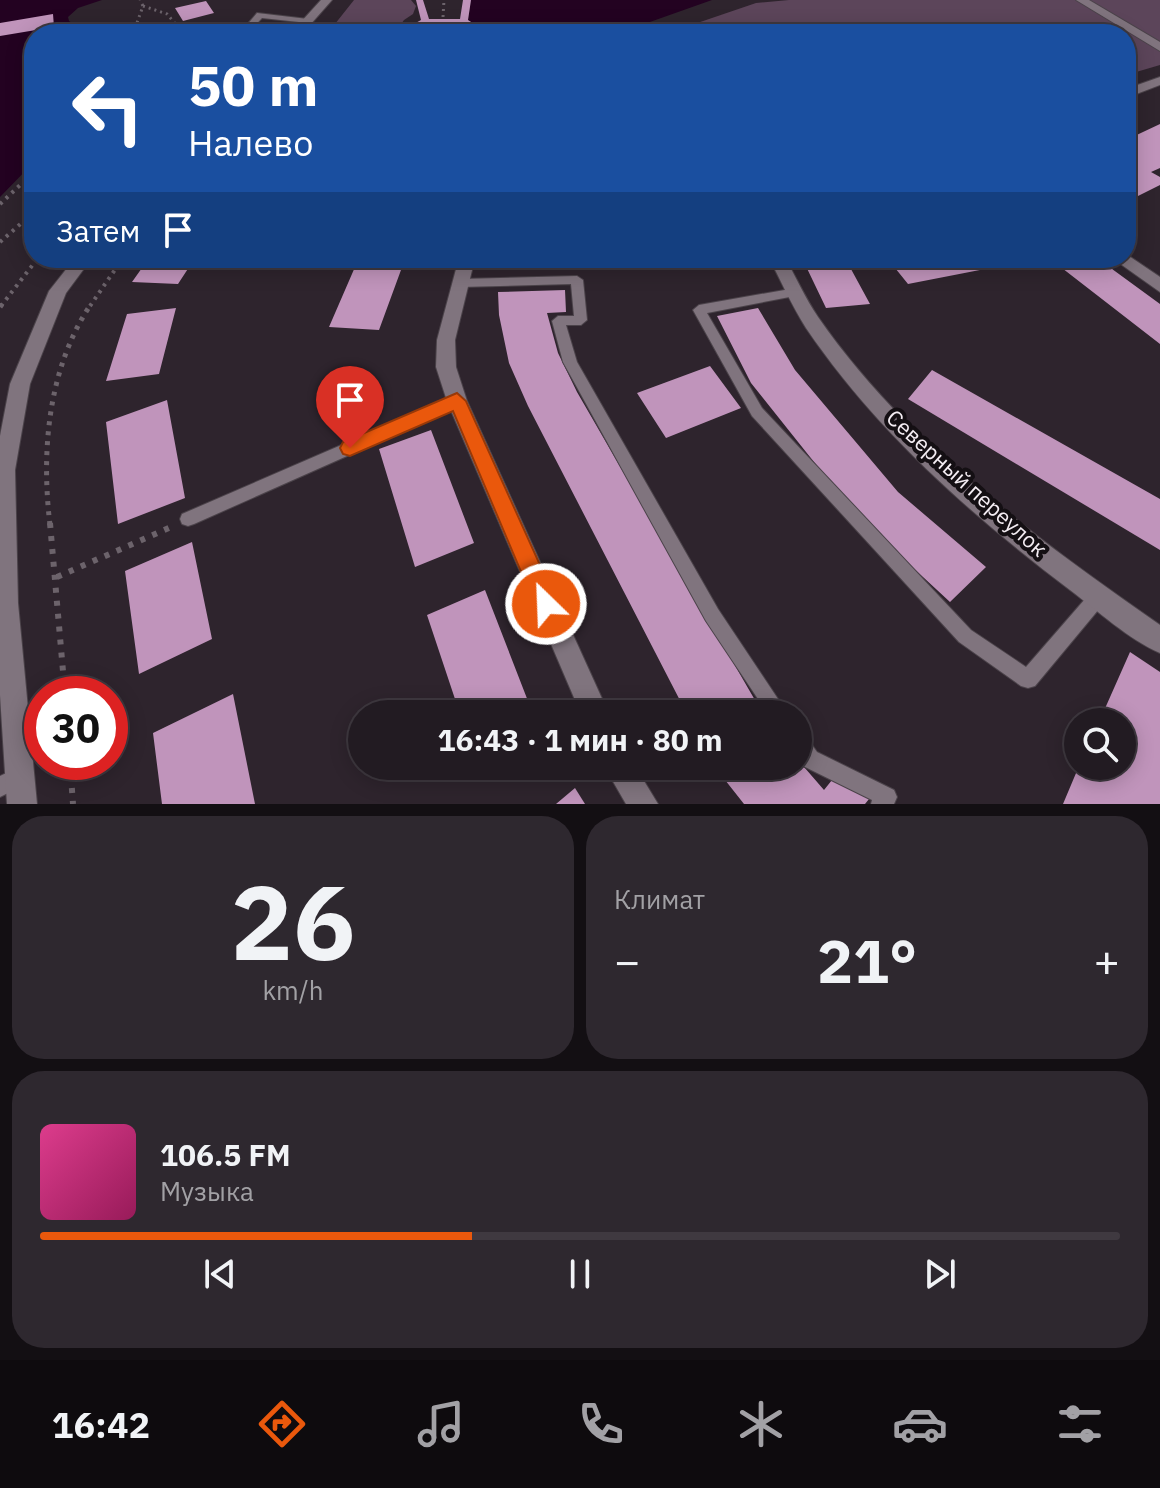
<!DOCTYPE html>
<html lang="ru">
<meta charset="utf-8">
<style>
:root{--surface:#221b22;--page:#2e282f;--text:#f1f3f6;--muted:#a2a1a5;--line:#3f3940;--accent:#ea580c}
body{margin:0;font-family:"IBM Plex Sans",sans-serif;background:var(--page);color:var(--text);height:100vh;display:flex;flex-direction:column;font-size:30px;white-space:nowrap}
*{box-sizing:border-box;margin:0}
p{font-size:26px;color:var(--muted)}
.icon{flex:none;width:44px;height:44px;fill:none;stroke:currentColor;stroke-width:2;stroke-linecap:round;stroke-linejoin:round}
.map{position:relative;height:804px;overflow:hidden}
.details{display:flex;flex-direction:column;gap:12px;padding:12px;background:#130f13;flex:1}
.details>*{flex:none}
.top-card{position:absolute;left:24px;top:24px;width:1112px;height:244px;border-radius:32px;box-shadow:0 4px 20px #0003,0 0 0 2px var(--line);background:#1a4fa0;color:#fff;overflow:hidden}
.tools{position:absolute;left:1064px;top:708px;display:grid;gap:16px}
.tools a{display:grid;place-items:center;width:72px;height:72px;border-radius:50%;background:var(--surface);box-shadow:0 4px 20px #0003,0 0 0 2px var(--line);font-size:40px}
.speed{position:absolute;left:24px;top:676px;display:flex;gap:16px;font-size:40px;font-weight:700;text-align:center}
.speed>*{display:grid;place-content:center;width:104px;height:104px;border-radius:50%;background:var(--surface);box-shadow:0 4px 20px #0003,0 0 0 2px var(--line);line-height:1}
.speed .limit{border:12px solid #d22;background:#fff;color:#111}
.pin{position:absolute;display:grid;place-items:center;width:68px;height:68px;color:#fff;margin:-82px -34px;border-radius:50% 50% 50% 0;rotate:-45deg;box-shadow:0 0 8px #0007}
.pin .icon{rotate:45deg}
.me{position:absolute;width:88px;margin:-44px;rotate:336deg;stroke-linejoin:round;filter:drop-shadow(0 0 6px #0008)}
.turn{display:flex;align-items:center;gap:28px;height:168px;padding:0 32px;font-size:36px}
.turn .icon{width:104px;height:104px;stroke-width:2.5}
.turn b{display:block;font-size:56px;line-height:68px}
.then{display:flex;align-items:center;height:76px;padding:0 32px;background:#0003;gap:16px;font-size:30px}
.big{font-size:60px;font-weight:700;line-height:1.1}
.details .tile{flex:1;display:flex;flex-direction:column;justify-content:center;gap:12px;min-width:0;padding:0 28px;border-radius:32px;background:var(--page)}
.details .dial{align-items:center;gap:0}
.dial b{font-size:104px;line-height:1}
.song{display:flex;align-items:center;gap:24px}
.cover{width:96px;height:96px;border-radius:12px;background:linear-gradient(135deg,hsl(330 70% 55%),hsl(330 70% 35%))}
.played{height:8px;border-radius:4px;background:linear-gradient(90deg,var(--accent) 40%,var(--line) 40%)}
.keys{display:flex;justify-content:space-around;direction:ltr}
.heat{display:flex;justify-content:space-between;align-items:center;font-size:44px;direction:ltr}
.details .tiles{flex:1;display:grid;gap:12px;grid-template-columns:1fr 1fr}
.tile:last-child{grid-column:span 2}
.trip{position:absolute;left:348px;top:700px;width:464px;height:80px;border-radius:40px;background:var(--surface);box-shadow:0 4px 20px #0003,0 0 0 2px var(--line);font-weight:700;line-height:80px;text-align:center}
.dock{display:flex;height:128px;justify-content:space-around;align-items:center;background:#0e0b0e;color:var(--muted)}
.dock .icon{width:56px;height:56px}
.dock .active{color:var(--accent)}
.dock b{font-size:36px;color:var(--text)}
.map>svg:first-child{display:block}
.green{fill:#5c455a}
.water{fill:#230221}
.building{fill:#c094bb}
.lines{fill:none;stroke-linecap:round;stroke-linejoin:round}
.lane-casing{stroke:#4b434a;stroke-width:2}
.street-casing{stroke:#4b434a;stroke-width:2}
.secondary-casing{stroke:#4b434a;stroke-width:2}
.path-far3{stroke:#6c636b;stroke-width:3;stroke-dasharray:2 4;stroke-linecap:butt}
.path-far2{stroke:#6c636b;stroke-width:4;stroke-dasharray:3 5;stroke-linecap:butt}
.path-far1{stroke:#6c636b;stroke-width:5;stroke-dasharray:4 6;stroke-linecap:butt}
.path{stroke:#6c636b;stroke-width:6;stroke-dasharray:5 8;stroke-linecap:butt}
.lane{fill:#80747e;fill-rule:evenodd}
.street{fill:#80747e;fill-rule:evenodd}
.secondary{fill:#80747e;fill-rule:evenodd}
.route{fill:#ea580c;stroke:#983908;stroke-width:2}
.labels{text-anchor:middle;stroke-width:8;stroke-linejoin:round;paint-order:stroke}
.street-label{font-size:22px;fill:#f4edf3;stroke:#140f13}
</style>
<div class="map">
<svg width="1160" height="804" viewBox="0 0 1160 804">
<rect width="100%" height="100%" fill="#2e242d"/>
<!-- green -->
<path class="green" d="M354 0H411L416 6 413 14 404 20 394 34H327Z
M789 0H1160V65L1126 75V34H665L756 3Z"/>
<!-- water -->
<path class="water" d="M0 0H102L78 8 68 17 69 21C86 33 107 20 125 28L124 34H34V162L0 197Z
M471 0H712L616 34H484L482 29 468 20Z"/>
<!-- building -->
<path class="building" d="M416 0H423L429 19H460L463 0H471L468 20 482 29 484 34H460L447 28H435L422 34H396L421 20Z
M206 1 214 13 183 21 175 8Z
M53 14 54 27 0 36V23Z
M1160 124V168L1151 172 1160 177V185L1138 196 1126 189V140Z
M149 258H195L178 284 132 282Z
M802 258H845L870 304 826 308Z
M887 258H975L985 269 908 284Z
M1049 258H1097L1160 304V344Z
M355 267 401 270 379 330 329 327Z
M565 290 566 312 547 313 558 353 577 392 763 714H687L528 406 509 363 499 315 498 292Z
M176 308 159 374 106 381 127 314Z
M758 308 795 370 898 492 986 567 950 602 857 516 751 383 717 316Z
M710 366 741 408 666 438 637 393Z
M932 370 1160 499V550L908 399Z
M167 400 185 498 118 524 106 422Z
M431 430 474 543 415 567 379 449Z
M192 542 212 639 139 674 125 571Z
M485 590 533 714H460L427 615Z
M1130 652 1160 672V804H1063L1079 766H1122V722H1099Z
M233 694 255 804H162L153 733Z
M798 760 824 790 844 765 873 794 865 804H744L714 766H798Z
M575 788 585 804H556Z"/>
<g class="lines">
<!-- lane casing -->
<g class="lane-casing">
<path id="lane" d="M257 13 308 19 312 21 308 23 262 18 247 34H239Z
M577 276 583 280 587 320 581 325H566L577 362 718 609 788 714H768L706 621 563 362 552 321 558 316H574L571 284 460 287 454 283 460 279Z
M796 288 802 292 800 295 707 313 762 408 971 630 1026 667 1092 591 1098 589 1104 591 1107 597 1104 603 1035 686 1028 688 1021 686 959 642 752 416 693 310 699 305Z
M457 395 462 397 464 401 462 405 194 524 188 526 182 524 180 519 182 514Z
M798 732 805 735 817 752 894 790 897 797 894 804H871L872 800 803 766 798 759Z
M21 766 28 769 31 776 28 783 0 797V776Z"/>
</g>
<!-- street casing -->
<g class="street-casing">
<path id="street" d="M1160 77V85L1126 98V89Z
M1126 254 1160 277V292L1112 258H1126Z
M459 258H475L455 340 456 367 467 401 609 714H581L447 401 436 367 437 340Z
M769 258H785C796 277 805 298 818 317 906 444 1035 538 1160 625V653C1128 639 1098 611 1070 590 971 515 876 431 806 328 792 306 781 281 769 258Z
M604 766H635L658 804H626Z"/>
</g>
<!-- secondary casing -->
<g class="secondary-casing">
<path id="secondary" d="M321 0H332L302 34H290Z
M1076 0H1089L1160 42V51Z
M75 258H92L66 293 30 384 15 470 18 603 37 804H7L0 695V436L10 384 49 291Z"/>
</g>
<!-- path-far3 -->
<path class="path-far3" d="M143 6 167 14 184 34
M443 17 444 0
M133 34 143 6 140 0"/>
<!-- path-far2 -->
<path class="path-far2" d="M0 204 34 172
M0 242 34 212
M1 306 38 258
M90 306 123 258"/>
<!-- path-far1 -->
<path class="path-far1" d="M0 307 2 304
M50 525C41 451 48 368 91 304"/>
<!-- path -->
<path class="path" d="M50 523 65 694
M57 577 169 528
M70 762 73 804"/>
<!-- lane -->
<use href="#lane" class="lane"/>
<!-- street -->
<use href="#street" class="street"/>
<!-- secondary -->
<use href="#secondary" class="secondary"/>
</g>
<!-- route -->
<path class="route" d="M457 393 466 401 554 596 557 604 554 612 546 615 538 612 453 411 350 456 343 454 340 448 343 442Z"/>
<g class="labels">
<!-- street labels -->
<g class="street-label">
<text transform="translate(967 483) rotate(42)" y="8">Северный переулок</text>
</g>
</g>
</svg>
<div class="tools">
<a><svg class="icon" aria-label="search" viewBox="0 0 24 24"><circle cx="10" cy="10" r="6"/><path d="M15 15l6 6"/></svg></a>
</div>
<div class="speed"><div class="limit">30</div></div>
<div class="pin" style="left:350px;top:448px;background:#d93025"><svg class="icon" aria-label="arrive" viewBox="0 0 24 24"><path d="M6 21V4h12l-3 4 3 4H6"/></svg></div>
<svg class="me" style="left:546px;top:604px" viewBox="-20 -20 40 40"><circle r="17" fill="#ea580c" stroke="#fff" stroke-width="3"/><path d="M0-11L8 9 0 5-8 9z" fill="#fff"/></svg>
<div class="trip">16:43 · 1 мин · 80 m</div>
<div class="top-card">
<div class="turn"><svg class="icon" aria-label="left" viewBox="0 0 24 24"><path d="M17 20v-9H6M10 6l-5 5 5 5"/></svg><div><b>50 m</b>Налево</div></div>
<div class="then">Затем<svg class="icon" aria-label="arrive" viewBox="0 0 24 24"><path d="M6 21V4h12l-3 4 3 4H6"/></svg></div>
</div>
</div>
<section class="details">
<div class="tiles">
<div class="tile dial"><b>26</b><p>km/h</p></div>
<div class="tile"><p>Климат</p>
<div class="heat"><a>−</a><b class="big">21°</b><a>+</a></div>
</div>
<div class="tile">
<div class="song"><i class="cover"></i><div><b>106.5 FM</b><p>Музыка</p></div></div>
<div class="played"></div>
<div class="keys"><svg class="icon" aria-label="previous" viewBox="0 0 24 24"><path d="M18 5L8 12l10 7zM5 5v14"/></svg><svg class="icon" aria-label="pause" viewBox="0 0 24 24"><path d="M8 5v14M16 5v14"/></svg><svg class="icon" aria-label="next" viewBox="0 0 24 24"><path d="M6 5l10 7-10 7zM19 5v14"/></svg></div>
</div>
</div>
</section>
<nav class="dock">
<b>16:42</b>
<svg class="icon active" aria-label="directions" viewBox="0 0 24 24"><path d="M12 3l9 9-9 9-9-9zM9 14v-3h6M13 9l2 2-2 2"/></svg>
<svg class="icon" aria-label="music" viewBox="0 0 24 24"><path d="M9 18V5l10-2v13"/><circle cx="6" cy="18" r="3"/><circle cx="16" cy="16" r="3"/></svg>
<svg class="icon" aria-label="phone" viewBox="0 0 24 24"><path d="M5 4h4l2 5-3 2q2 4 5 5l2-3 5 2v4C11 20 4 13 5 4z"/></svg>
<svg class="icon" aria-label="climate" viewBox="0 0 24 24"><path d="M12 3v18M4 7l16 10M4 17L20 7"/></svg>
<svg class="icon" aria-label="car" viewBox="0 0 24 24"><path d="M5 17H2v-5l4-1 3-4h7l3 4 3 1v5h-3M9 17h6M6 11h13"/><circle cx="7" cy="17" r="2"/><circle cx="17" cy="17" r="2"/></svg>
<svg class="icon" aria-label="filters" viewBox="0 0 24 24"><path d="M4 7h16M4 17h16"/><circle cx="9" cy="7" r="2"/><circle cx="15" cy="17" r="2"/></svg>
</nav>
